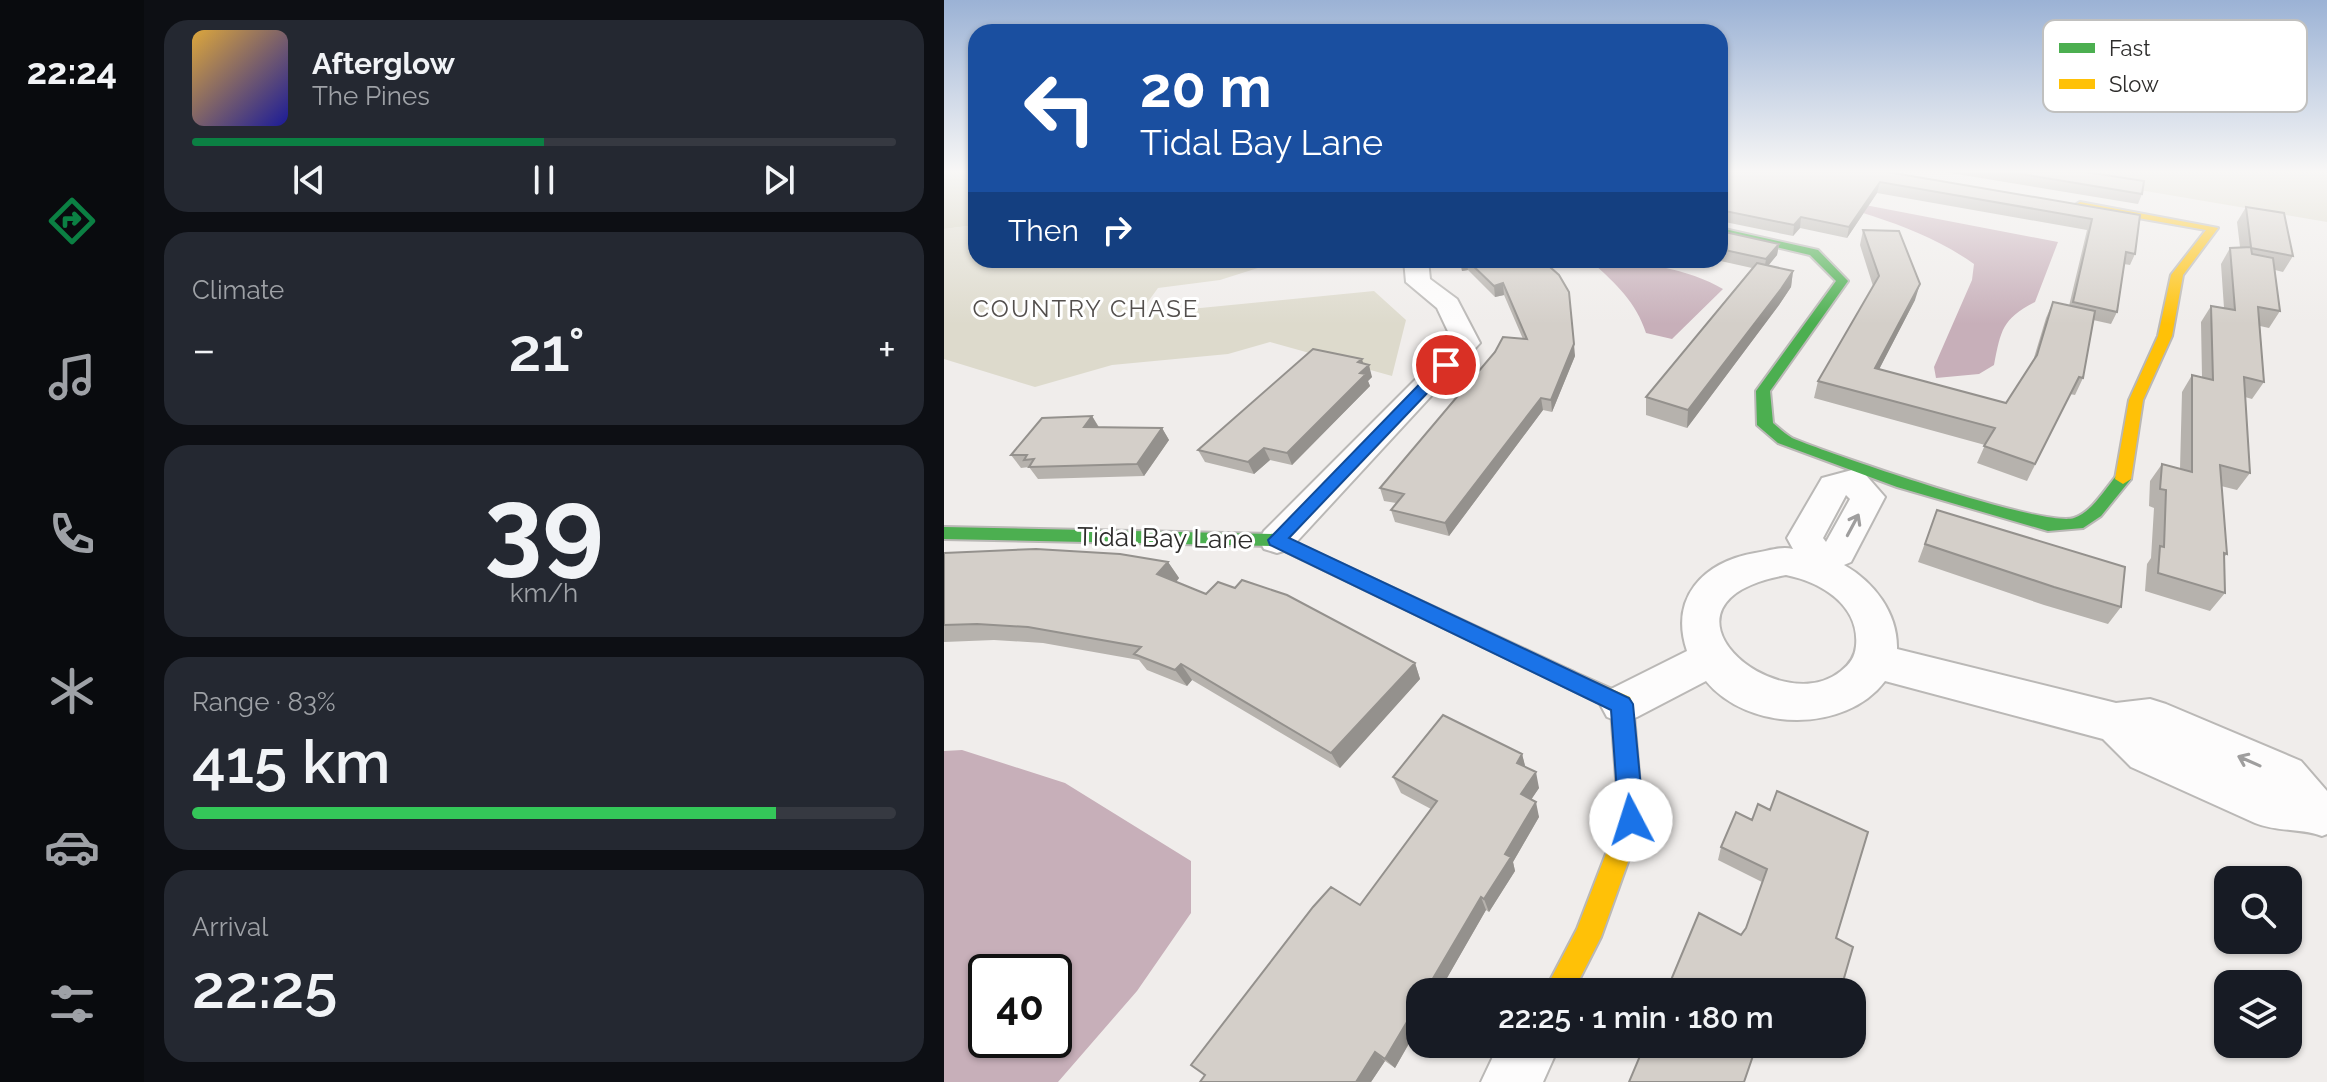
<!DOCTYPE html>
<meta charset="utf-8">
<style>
:root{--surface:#171b24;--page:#242831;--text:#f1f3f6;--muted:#9ea1a6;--line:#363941;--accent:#0b8043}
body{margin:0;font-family:Raleway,sans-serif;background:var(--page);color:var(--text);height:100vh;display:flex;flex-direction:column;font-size:30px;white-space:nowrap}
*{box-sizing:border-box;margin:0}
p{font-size:26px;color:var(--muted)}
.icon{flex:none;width:44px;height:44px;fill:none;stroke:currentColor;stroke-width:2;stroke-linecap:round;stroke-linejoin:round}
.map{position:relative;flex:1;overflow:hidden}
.drawer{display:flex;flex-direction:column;gap:20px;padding:20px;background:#0d0f14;width:800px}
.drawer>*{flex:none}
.banner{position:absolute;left:24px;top:24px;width:760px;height:244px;border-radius:24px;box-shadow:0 2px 6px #0004;background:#1a4fa0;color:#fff;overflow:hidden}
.buttons{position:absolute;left:1270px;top:866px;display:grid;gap:16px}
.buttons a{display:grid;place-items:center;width:88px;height:88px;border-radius:16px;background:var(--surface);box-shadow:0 2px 6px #0004;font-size:40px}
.speed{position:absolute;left:24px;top:954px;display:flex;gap:16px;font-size:40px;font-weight:700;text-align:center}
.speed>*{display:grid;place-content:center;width:104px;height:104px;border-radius:50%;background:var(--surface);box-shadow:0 2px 6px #0004;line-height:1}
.speed .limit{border:4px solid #111;border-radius:12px;background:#fff;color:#111}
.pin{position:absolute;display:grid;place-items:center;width:68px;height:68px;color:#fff;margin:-34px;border:4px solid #fff;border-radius:50%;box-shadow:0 2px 8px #0007}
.me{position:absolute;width:88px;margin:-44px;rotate:355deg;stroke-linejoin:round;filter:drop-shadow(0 0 6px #0008)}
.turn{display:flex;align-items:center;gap:28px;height:168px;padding:0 40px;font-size:36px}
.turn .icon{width:104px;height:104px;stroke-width:2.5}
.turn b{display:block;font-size:56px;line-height:68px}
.then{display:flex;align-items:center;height:76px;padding:0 40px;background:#0003;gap:16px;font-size:30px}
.big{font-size:60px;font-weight:600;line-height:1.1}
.drawer .tile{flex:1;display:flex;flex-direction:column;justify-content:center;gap:12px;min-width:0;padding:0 28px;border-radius:24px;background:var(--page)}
.drawer .dial{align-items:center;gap:0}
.dial b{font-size:104px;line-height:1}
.song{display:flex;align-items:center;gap:24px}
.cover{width:96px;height:96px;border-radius:12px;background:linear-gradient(135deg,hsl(40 70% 55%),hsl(240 70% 35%))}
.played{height:8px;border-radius:4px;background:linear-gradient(90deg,var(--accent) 50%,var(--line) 50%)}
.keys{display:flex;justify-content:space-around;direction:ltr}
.heat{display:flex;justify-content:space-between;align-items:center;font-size:44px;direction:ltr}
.charge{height:12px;border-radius:6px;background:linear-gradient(90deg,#34c759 83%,var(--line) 0)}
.trip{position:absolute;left:462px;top:978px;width:460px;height:80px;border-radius:24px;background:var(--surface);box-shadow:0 2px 6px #0004;font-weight:600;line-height:80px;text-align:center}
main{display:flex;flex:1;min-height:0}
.tabs{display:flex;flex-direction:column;width:144px;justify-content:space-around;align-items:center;background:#090b0e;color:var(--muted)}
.tabs .icon{width:56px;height:56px}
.tabs .current{color:var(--accent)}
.tabs b{font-size:36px;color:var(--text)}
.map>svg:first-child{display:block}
.green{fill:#dddacc}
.forest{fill:#d4d1be}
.water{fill:#c7afb9;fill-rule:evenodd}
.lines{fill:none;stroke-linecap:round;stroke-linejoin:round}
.street-casing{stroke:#bab8b6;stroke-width:4}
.fast-casing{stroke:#bab8b6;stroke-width:4}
.slow-casing{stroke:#bab8b6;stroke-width:4}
.street{fill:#fdfcfc;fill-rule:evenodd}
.fast{fill:#4caf50;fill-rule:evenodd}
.slow{fill:#ffc107;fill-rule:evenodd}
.wall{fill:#b6b2ad}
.shaded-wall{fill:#94918d}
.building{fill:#d4cfc9;stroke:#94918d;stroke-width:2}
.oneway{stroke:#9f9e9e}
.route{fill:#1a73e8;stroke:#114b97;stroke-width:2}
.labels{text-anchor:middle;stroke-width:6;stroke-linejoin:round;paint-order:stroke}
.far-neighbourhood-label{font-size:24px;letter-spacing:2px;fill:#534f4d;stroke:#fff}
.street-label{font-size:26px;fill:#2d2c2b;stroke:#fff}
.key{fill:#fff;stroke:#c0c0bf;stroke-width:2}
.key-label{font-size:22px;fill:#2d2c2b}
</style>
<main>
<nav class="tabs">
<b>22:24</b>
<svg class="icon current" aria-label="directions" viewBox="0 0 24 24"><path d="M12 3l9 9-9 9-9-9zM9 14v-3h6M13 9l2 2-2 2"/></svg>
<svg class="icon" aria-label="music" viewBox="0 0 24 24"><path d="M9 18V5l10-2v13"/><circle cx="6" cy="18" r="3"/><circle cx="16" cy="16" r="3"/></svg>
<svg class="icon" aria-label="phone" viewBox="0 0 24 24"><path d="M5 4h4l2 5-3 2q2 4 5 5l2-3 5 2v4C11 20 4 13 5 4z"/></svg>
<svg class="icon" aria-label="climate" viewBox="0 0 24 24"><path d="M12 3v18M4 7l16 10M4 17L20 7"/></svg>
<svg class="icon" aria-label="car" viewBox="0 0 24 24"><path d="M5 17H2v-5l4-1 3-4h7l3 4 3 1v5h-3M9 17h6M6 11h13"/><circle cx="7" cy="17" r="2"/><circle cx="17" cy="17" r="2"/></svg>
<svg class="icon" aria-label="filters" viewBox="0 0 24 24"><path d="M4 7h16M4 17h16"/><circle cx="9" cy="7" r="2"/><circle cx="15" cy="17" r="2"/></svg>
</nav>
<section class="drawer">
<div class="tile">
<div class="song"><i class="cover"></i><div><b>Afterglow</b><p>The Pines</p></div></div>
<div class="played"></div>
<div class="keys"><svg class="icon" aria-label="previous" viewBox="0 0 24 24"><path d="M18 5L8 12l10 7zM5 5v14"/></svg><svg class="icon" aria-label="pause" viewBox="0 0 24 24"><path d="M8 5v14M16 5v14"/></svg><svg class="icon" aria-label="next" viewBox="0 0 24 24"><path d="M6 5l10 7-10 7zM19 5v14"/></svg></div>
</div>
<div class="tile"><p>Climate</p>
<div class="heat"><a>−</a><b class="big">21°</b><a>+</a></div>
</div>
<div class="tile dial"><b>39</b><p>km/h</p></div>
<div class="tile"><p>Range · 83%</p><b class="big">415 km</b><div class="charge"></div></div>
<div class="tile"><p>Arrival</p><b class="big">22:25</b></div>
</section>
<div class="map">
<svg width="1383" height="1082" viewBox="0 0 1383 1082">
<rect width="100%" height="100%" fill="#f0edeb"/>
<!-- green -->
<path class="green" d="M1090 172H1383V222Z
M32 225V260H339L276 280 214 288 195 314 430 291 462 320 448 376 326 342 284 354 168 365 91 387 0 359V229Z"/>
<!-- forest -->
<path class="forest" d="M0 172H32V225L0 229Z"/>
<!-- water -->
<path class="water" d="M822 186 1114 242 1091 302C1058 319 1057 330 1050 365L1035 374 992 378 990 367 1028 280 1030 264C969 221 892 206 822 186Z
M653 260C691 260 746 269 779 289L728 339 702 333C692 302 672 284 649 263Z
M18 750 121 783 247 861V913L193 991 114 1082H0V751ZM110 972V1040H42V972Z"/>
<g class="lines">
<!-- street casing -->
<g class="street-casing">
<path id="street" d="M460 260H484L486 279 513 299 536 343 346 549 333 553 320 549 315 540 320 531 509 342 493 308 462 282Z
M908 470 920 473 941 497 907 562 900 565C930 582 954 613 953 649L1172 703 1206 699 1222 704 1357 761 1383 791V834L1378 836C1356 828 1333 832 1311 823L1187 767 1159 739 941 681C901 734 804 732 762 681L693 717 678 723 663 717 656 704 663 691 743 651C725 598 759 562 811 553 824 551 837 546 849 549L843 538 878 478ZM902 495 906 499 882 542 879 538ZM842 575C877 582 916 605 912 646 911 657 906 664 897 671 833 723 692 602 842 575Z
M555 1044H616L599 1082H537Z"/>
</g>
<!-- fast casing -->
<g class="fast-casing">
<path id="fast" d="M776 228 874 250 904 281 826 391 829 423C835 428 841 434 848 438 886 454 1100 528 1130 518 1148 512 1161 489 1173 475L1179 474 1187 479 1157 516 1139 528 1104 531 953 487 834 443 813 425 812 391 892 281 866 255 776 234Z
M0 527 333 534 630 672 634 678 630 684 623 687 616 684 330 546 0 539Z"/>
</g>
<!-- slow casing -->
<g class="slow-casing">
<path id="slow" d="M1136 202 1274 228 1239 275 1228 336 1199 400 1187 479 1179 484 1171 479 1185 400 1214 336 1227 275 1262 230 1132 207 1131 205Z
M623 669 686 697 689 704 699 820 657 937 629 992H600L633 929 675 820 667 709 616 684 612 678 616 672Z"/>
</g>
<!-- street -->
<use href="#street" class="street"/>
<!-- fast -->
<use href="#fast" class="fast"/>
<!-- slow -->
<use href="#slow" class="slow"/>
</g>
<!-- wall -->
<path class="wall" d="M776 172H944L1196 215 1191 254 1186 265 1180 264 1173 312 1167 324 1149 320 1139 378 1131 395 1126 394 1083 481 1033 463 1041 445 870 398 874 381 929 286 916 245 919 230 971 300 935 369 1062 403 1089 361 1102 318 1109 302 1125 306 1143 230 933 193 903 238 856 228 849 236 776 221Z
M1000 172H1142L1198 194 1194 204Z
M1302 207 1349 256 1339 272 1331 270 1336 311 1325 328 1316 326 1320 382 1308 399 1301 397 1306 473 1293 490 1277 486 1283 554 1280 557 1281 593 1266 611 1201 591 1203 564 1207 558 1210 508 1205 506 1206 481 1218 464 1236 469 1238 392 1248 375 1258 377 1257 322 1267 306 1280 308 1277 264 1286 248 1296 247 1293 222Z
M776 227V231L835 244 833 255 824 265 849 271 847 287 835 305 743 428 702 415V397L808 268 772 260H776Z
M516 260H598L631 356 608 412 599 410 505 536 451 522 447 510 452 503 440 501 436 488 579 339 560 295 551 297 524 270 518 271Z
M419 363 428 377 424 381 426 386 348 465 326 460 310 474 261 462 254 450Z
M148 416 155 427 218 428 225 440 200 476 94 479 85 467 77 468 67 455Z
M993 510 1177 607 1164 624 1100 605 974 562Z
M0 553 224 562 235 578 232 582 262 594 471 663 476 679 396 768 248 680 243 686 203 670 195 660 99 643 50 640 0 642Z
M578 754 581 767 595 788 587 799 595 817 569 862 571 871 545 912 542 910 451 1068 441 1061 427 1082 416 905 487 809 457 793 449 777Z
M826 810 924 832 797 935 802 928 818 882 774 860 777 847 808 820Z
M868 1044H879L875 1048Z"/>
<!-- shaded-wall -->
<path class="shaded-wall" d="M936 182 933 193 903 238 905 227Z
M857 217 856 228 849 236 850 225Z
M835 244 833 255 820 271 822 259Z
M516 260H522L524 270 518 271Z
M849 271 847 287 835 305 743 428 744 410Z
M559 283 560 295 551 297 550 286Z
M976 284 971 300 927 385 931 368Z
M630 344 631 356 608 412 607 400Z
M418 359 421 369 425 365 428 377 424 381 426 386 348 465 343 453Z
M597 398 599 410 505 536 501 523Z
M148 416 155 428 140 427Z
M218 428 225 440 200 476 193 464Z
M320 448 326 460 310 474 304 462Z
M224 562 235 578 225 591 213 574Z
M471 663 476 679 396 768 387 753Z
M237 664 248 680 243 686 231 670Z
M578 754 582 769 573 763Z
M592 772 595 788 581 809 577 794Z
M592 802 595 817 569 862 571 871 545 912 540 899 561 854Z
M537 897 542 910 495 992H481Z
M476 1000V1024L451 1068 441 1059Z
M431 1052 441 1061 427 1082H412Z"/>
<!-- building -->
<path class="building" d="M776 172H944L1196 215 1191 254 1182 252 1173 312 1129 302 1148 219 936 182 905 227 857 217 850 225 776 210Z
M1065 172H1142L1200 181 1198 194Z
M1302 207 1340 213 1349 256 1307 248 1308 254 1329 258 1336 311 1314 307 1320 382 1300 377 1306 473 1276 465 1283 554 1280 553 1281 593 1214 573 1216 546 1220 547 1222 490 1216 489 1218 464 1248 472V375L1269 380 1267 306 1291 310 1286 248 1307 247Z
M776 227V231L835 244 822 259 776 249Z
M919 230 955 231 976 284 931 368 1062 403 1093 355 1109 302 1151 311 1139 378 1135 377 1091 464 1040 446 1051 428 874 381 935 276Z
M523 260H598L615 275 625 292 630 344 607 400 597 398 501 523 447 510 460 494 436 488 551 352 559 337 583 339 559 283 550 286Z
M813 263 849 271 837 289 744 410 702 397Z
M369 349 418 359 414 362 425 365 416 373 422 374 343 453 320 448 304 462 254 450Z
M148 416 140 427 218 428 193 464 85 467 90 459 80 460 83 455H67L98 418Z
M993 510 1181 567 1177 607 1110 587 981 544Z
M92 549 176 554 224 562 213 574 262 594 274 582 291 588 298 580 343 595 471 663 387 753 237 664 231 670 190 654 197 647 84 627 33 624 0 625V553Z
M499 715 578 754 573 763 592 772 577 794 592 802 561 854 567 857 540 899 537 897 481 992H476V1000L441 1059 431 1052 412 1082H256L261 1075 247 1065 369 907 387 887 416 905 493 801 449 777Z
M833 791 924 832 892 938 909 947 896 992H722L755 913 797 935 802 928 823 869 777 847 792 812 808 820 814 804 826 810Z
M701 1044H813L800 1082H685Z"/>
<!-- one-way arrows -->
<defs><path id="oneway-shaft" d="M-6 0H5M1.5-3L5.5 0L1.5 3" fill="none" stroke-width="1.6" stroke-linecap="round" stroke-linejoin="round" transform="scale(2)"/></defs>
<g class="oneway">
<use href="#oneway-shaft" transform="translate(909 525) rotate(-62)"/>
<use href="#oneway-shaft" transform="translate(1305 761) rotate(-156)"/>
</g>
<!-- sky -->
<linearGradient id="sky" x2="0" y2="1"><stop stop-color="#9bb2d5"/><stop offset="0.53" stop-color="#f8f7f6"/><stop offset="1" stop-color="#f8f7f6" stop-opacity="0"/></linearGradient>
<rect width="1383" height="324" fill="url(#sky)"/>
<!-- route -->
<path class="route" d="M502 361 509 365 507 368 345 538 685 698 689 704 700 820 696 828 687 832 679 828 675 820 667 710 326 545 324 540 497 362Z"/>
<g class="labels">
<!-- far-neighbourhood labels -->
<g class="far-neighbourhood-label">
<text x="142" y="317">COUNTRY CHASE</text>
</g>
<!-- street labels -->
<g class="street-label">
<text transform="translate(221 538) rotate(1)" y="9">Tidal Bay Lane</text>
</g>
</g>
<!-- legend -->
<rect x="1099" y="20" width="264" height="92" rx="12" class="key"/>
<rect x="1115" y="43" width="36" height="10" fill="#4caf50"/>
<rect x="1115" y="79" width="36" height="10" fill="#ffc107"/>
<g class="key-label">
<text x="1165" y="56">Fast</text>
<text x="1165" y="92">Slow</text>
</g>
</svg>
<div class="buttons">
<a><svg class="icon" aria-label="search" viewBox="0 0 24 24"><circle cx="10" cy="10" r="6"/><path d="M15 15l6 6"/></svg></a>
<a><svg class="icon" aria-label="layers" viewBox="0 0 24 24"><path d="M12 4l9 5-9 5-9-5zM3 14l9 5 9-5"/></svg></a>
</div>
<div class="speed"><div class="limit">40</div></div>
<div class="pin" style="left:502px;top:365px;background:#d93025"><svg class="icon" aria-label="arrive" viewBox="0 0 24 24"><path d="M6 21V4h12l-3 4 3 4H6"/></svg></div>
<svg class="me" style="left:687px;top:820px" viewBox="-20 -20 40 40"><circle r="19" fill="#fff"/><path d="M0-13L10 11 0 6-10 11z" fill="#1a73e8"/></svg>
<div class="trip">22:25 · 1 min · 180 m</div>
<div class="banner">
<div class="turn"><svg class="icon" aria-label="left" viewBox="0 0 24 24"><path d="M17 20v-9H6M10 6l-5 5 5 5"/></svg><div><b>20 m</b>Tidal Bay Lane</div></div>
<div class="then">Then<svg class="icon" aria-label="right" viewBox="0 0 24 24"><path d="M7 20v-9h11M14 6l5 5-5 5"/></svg></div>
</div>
</div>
</main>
